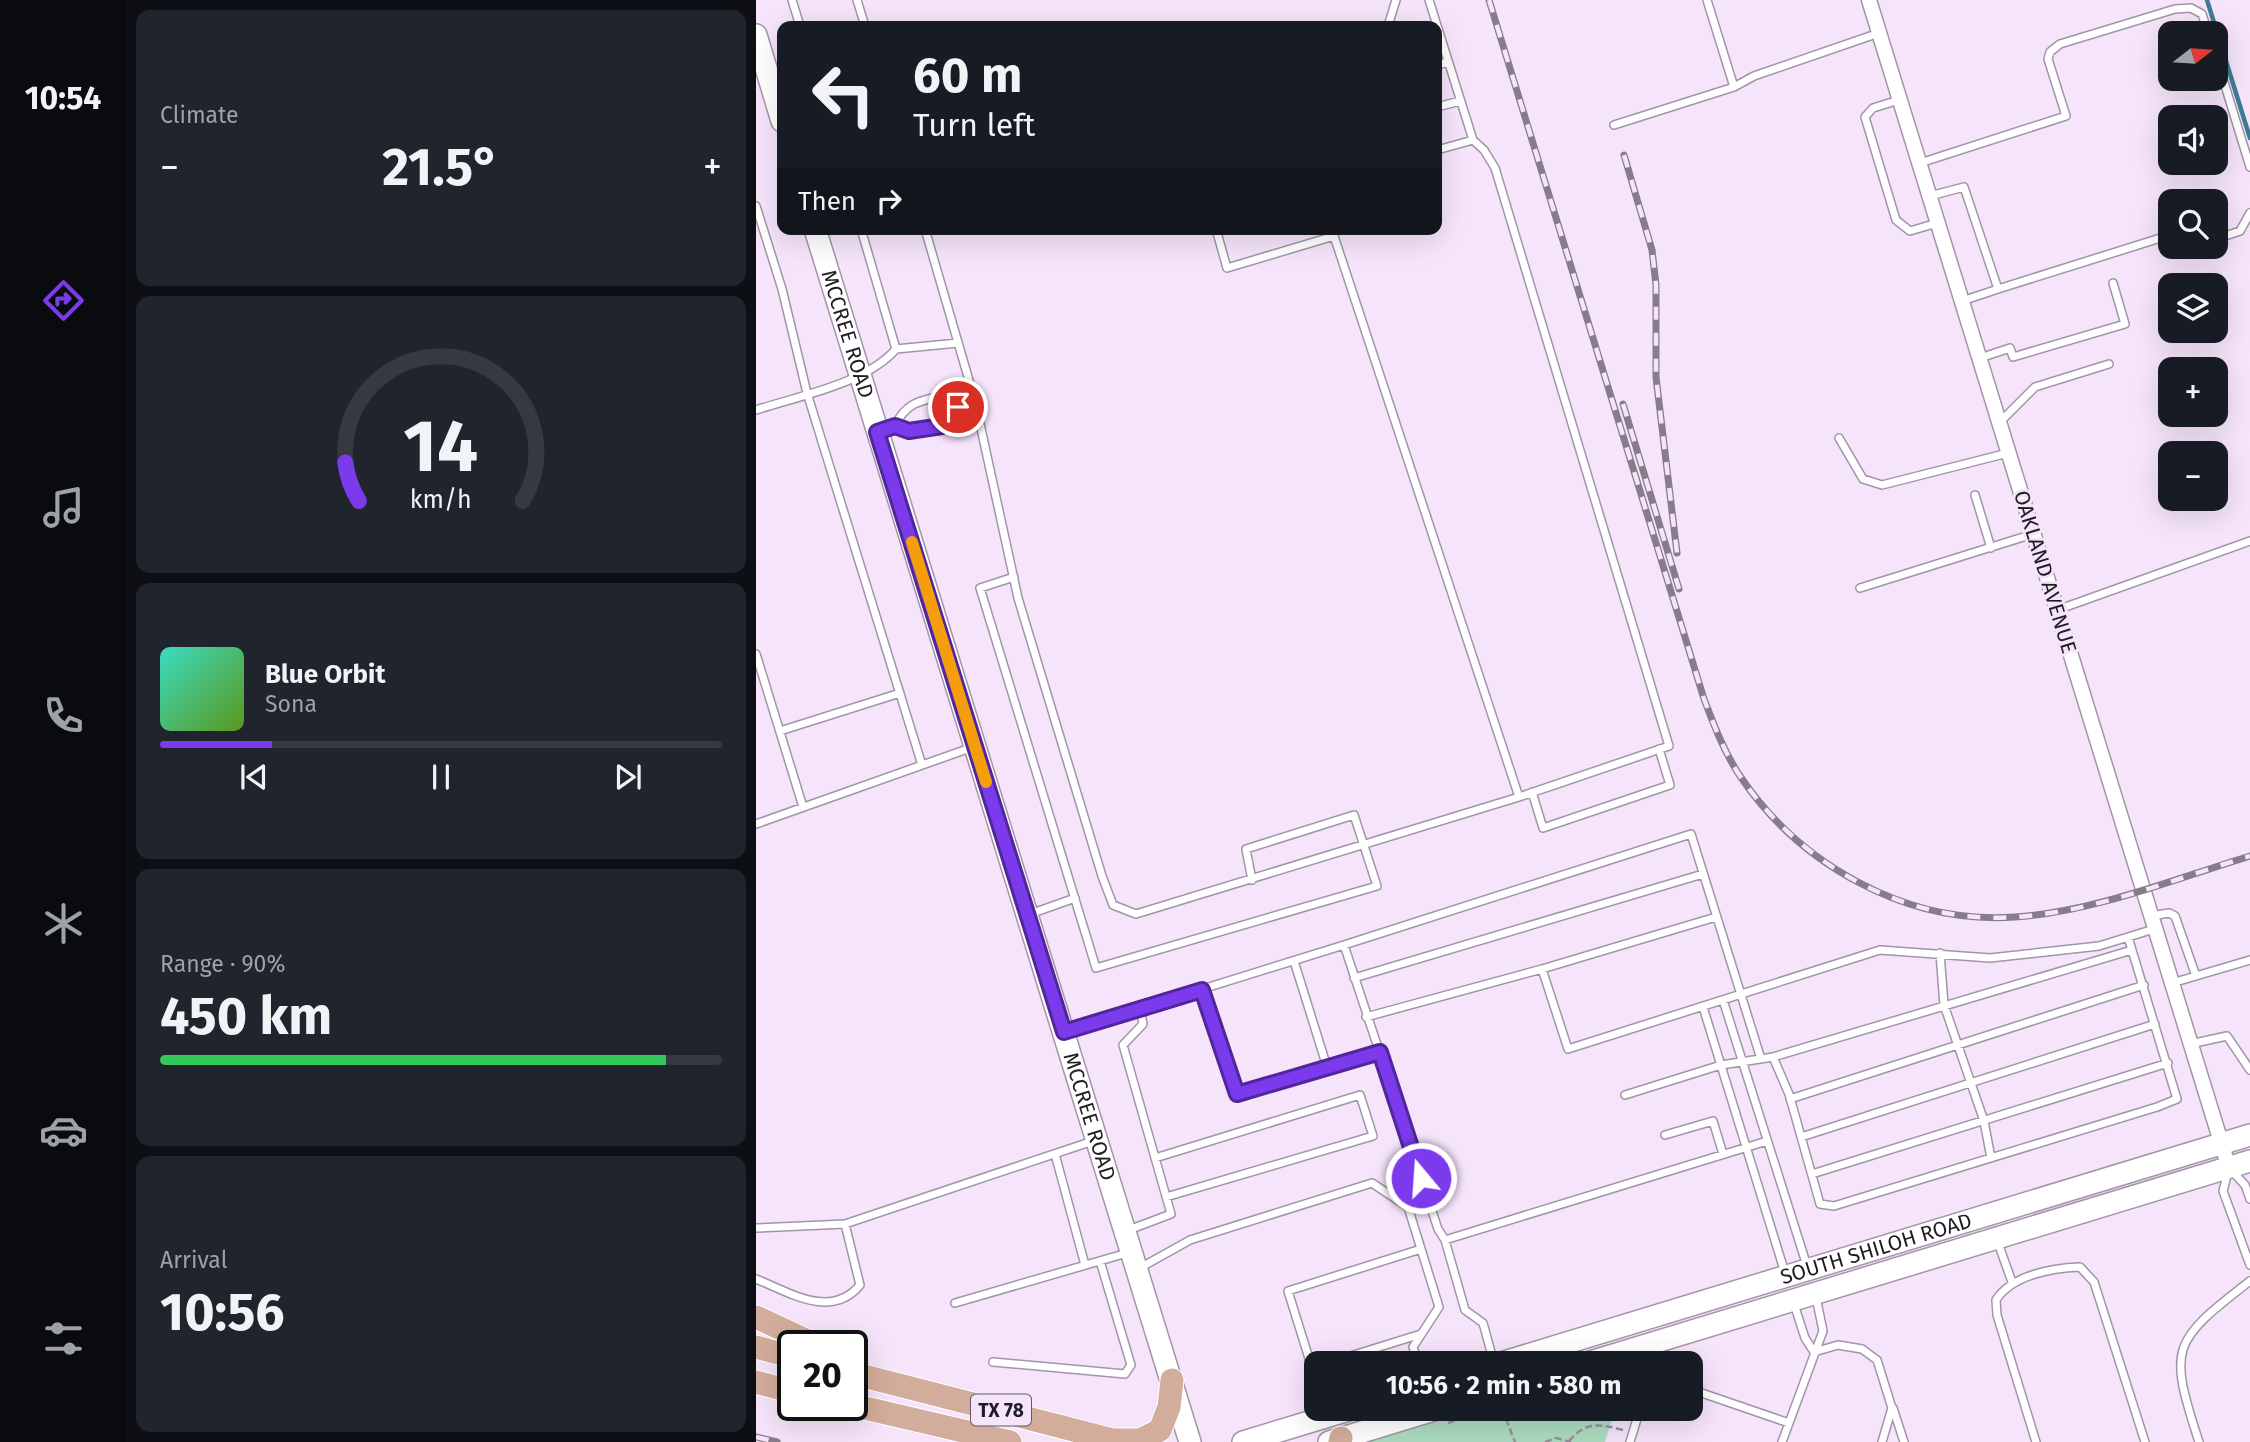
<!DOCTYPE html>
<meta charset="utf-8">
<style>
:root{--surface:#171b24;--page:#20242c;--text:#f1f3f6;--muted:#9ea1a6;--line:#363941;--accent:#7c3aed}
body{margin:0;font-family:"Fira Sans",sans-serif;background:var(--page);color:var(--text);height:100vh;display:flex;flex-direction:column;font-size:26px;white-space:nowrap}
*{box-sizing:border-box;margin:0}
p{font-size:23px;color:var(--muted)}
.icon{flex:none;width:38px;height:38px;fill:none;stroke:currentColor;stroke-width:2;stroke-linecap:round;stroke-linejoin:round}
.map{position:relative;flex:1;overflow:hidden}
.side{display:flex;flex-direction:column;gap:10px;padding:10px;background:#0d0f14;width:630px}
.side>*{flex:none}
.top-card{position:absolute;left:21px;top:21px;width:665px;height:214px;border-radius:14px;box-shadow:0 7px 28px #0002;background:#171b24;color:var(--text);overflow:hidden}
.needle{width:46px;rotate:73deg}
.fabs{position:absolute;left:1402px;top:21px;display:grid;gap:14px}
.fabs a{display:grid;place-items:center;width:70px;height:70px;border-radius:14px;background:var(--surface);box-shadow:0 7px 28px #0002;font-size:35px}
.speed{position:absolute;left:21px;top:1330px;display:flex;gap:14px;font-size:35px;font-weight:700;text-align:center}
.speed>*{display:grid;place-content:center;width:91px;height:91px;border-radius:50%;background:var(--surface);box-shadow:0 7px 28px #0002;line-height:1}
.speed .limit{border:4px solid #111;border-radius:10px;background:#fff;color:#111}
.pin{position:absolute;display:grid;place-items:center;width:60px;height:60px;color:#fff;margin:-30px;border:4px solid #fff;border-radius:50%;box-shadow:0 2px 7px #0007}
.me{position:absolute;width:77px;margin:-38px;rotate:342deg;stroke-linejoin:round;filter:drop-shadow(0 0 5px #0008)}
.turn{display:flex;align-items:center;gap:24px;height:147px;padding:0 21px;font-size:32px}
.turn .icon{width:91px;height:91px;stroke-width:2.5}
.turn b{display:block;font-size:49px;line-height:60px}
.then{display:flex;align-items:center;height:66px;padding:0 21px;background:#0003;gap:14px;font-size:26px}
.big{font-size:52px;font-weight:700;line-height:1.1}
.side .tile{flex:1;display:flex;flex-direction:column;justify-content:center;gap:10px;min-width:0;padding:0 24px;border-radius:14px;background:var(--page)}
.side .dial{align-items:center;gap:0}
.dial svg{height:182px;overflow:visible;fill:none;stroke:var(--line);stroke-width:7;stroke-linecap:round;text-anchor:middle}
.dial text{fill:var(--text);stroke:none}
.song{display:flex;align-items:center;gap:21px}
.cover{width:84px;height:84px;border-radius:10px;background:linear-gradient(135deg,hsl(170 70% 55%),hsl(90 70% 35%))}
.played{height:7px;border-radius:4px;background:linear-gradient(90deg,var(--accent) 20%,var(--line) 20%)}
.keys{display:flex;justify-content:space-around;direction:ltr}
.heat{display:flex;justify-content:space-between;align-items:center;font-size:38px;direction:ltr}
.charge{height:10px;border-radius:5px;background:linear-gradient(90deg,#34c759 90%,var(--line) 0)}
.trip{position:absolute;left:548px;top:1351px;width:399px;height:70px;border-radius:14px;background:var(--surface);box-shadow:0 7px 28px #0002;font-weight:700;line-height:70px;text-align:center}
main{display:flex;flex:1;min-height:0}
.tabs{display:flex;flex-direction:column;width:126px;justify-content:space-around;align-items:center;background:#090b0e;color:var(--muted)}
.tabs .icon{width:49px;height:49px}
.tabs .on{color:var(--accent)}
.tabs b{font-size:32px;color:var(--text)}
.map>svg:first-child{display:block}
.green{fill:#acdbc0}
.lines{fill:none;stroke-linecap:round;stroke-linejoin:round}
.stream{stroke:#3c7d94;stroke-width:4.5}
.lane-casing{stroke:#a394a8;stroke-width:10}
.street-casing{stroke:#a394a8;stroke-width:17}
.secondary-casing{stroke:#a394a8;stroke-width:24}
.primary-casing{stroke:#fff;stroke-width:25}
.path{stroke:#9b8f9f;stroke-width:2.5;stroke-dasharray:7 3.5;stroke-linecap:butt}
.lane{stroke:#fff;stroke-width:7}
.street{stroke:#fff;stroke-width:14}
.secondary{stroke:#fff;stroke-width:21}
.primary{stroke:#d3ad9b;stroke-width:23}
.rail-casing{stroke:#867c8a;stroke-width:7}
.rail{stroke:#f5e4fa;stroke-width:4.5;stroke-dasharray:13;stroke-linecap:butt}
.route-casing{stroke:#51269a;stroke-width:18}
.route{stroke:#7c3aed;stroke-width:12}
.slow{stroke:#f59e0b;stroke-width:12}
.labels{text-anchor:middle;stroke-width:6;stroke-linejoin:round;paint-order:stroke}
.shield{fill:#f5e4fa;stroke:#615864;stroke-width:2}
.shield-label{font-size:19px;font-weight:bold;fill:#211c23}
.street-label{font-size:21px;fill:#211c23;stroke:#f5e4fa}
</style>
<main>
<nav class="tabs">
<b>10:54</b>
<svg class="icon on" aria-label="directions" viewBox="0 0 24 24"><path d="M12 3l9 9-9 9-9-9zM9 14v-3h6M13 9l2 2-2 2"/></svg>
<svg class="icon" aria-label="music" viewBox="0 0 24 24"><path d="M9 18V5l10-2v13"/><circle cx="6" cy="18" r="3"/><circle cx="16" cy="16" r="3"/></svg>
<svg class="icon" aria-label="phone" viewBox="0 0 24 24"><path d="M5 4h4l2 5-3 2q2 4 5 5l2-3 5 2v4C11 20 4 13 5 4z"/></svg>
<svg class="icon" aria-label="climate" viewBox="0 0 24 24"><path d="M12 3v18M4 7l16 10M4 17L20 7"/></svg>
<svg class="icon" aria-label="car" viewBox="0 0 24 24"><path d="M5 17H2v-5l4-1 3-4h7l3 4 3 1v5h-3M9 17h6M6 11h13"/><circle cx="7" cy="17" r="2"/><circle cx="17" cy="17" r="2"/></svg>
<svg class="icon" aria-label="filters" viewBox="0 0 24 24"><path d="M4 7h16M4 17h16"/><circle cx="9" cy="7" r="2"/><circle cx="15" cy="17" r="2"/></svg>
</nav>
<section class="side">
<div class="tile"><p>Climate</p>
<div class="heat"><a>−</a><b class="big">21.5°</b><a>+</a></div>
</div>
<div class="tile dial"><svg viewBox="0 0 100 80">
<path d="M14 69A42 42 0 1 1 86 69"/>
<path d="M14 69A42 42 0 0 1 8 52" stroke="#7c3aed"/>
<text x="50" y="56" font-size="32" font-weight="700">14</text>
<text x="50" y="72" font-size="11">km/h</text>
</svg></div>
<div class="tile">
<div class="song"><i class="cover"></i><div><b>Blue Orbit</b><p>Sona</p></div></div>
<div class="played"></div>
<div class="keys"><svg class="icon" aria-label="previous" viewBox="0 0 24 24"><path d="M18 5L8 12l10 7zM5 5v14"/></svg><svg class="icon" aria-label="pause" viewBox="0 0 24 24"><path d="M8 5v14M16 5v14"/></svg><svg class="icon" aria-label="next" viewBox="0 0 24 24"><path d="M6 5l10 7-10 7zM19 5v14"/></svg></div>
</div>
<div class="tile"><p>Range · 90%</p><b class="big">450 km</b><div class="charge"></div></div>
<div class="tile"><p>Arrival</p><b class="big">10:56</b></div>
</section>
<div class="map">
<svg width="1494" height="1442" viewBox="0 0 1494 1442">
<rect width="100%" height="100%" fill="#f5e4fa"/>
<!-- green -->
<path class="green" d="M705 1409H859L849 1442H596Z"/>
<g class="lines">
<!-- stream -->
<path class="stream" d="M1451 0 1494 138"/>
<!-- lane casing -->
<g class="lane-casing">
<path id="lane" d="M36 0 44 26
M101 0 109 26
M673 0 717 140
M951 0 978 87
M632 26 640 0
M1460 56 1494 167
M681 65 692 62
M1143 100 1117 108 1109 117 1140 220 1154 231 1181 223
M681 107 704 101
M858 125 978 87 998 76 1123 33
M681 150 717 140 728 150 739 168 913 746 763 797
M1164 163 1310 116 1292 59 1294 52 1304 44 1419 9 1435 8 1446 14 1452 33
M1174 196 1208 187 1242 289 1414 235
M0 206 26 289 51 393 166 765
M169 229 219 401 262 598 346 876 357 905 380 914 763 797 578 236 579 229
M460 229 471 268 578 236
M1460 239 1484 231 1494 213
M1206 301 1242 289
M140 349 202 343
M1224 358 1254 348 1257 357 1369 324 1357 283
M0 410C43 396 111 383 140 349L105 229
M1243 423 1279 387 1353 364
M139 426C149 404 162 401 185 396L202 407
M123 431 139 426 153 431 186 426 202 407 219 401
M1083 438 1107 479 1126 485 1252 453
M1219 495 1235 548
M258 577 224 588 340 968 621 886 598 815 490 849 496 880
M1104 588 1277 534
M1301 610 1494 541
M0 654 47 807
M24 731 144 693
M776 792 787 828 914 785 903 749
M0 824 217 747
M274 914 319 898
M1395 916 1413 913 1419 916 1440 976
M588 945 935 834 1005 1059
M1184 953 1188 1005 1228 1121 1235 1158
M538 961 571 1067
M786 969 960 917
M598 978 947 874
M1416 983 1494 960
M446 990 482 1094 624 1052
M967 1000 1051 1266
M947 1007 1029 1273
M610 1017 786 969 812 1049 1124 950 1234 958 1343 946 1398 929
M308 1032 588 945 682 1229 689 1240
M1434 1044 1471 1036 1494 1070
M1017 1057 1376 950
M869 1095 965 1065 1017 1057 1033 1094 1064 1204 1078 1206 1401 1107 1421 1099 1372 937
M1034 1099 1388 985
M909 1135 957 1121 967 1154
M1045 1137 1399 1024
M299 1154 329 1265
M399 1158 604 1095 617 1136 410 1197
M1476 1171 1489 1185 1494 1199
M1472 1172 1467 1191 1494 1265
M1056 1174 1412 1063
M0 1228 89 1224 337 1141
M370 1231 415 1214 367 1045 387 1024 384 1009
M1241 1240 1256 1282
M382 1269 434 1240 616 1183 652 1207 683 1307 657 1347 662 1363
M0 1279C33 1292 75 1320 104 1285L89 1224
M199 1303 371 1253
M1038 1304 1049 1338 1058 1352
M881 1349 887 1363
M1058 1352 1082 1345 1106 1349 1121 1360 1136 1408 1126 1442
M237 1362 369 1374 375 1365 344 1261
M572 1363 665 1334
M738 1363 727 1323 709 1310 689 1240 1011 1141
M560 1367 556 1368 532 1291 665 1249
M556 1368 561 1416
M934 1389 1033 1423
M1137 1408 1148 1442
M874 1442 884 1409
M1026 1442 1067 1331 1060 1297
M1280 1442 1241 1315 1240 1300C1256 1275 1296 1268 1324 1267L1338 1282 1389 1442
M1443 1442C1412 1347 1415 1342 1494 1281"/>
</g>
<!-- street casing -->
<g class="street-casing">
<path id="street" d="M1113 0 1473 1168"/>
</g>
<!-- secondary casing -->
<g class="secondary-casing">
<g id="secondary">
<path d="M0 35 26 121"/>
<path id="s1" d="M59 229 434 1442"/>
<path id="s2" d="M745 1363 1494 1135"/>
<path d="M831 1363 1494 1161"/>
<path d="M487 1442 596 1409"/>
<path d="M573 1442 681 1409"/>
</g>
</g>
<!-- primary casing -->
<g class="primary-casing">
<path id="primary" d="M0 1317 62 1346
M0 1347 37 1357
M96 1373 364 1442
M0 1382 37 1392
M96 1405 254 1442
M356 1440H384L404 1430 413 1407 416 1380
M584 1442 585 1438"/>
</g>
<!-- path -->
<path class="path" d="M746 1409 759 1442
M692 1423 736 1409
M813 1441C830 1421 844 1424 867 1430
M789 1442 800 1438 815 1442"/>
<!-- lane -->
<use href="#lane" class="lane"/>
<!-- street -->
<use href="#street" class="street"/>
<!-- secondary -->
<use href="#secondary" class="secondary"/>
<!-- primary -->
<use href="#primary" class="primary"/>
<!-- rail casing -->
<g class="rail-casing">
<path id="rail" d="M733 0 948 699C958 725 968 752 984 776 1043 864 1150 925 1259 917 1338 912 1418 879 1494 856
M868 155 896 250 900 285V377L921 553
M867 404 923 589
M0 1437 21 1442"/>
</g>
<!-- rail -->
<use href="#rail" class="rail"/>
</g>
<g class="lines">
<!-- route casing -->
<g class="route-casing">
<path id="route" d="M202 407 186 426 153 431 139 426 121 432 308 1032 446 990 481 1094 624 1052 665 1178"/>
</g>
<!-- route -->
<use href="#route" class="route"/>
<!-- slow -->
<path class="slow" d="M156 542 230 782"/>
</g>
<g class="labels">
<!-- shield labels -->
<rect class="shield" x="215" y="1394.5" width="60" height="31" rx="5"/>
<g class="shield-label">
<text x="245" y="1417">TX 78</text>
</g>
<!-- street labels -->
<g class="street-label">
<text dy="7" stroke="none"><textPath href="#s1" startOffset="110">MCCREE ROAD</textPath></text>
<text transform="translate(1289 572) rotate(73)" y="7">OAKLAND AVENUE</text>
<text dy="7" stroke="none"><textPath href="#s1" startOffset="929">MCCREE ROAD</textPath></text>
<text dy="7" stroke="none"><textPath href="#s2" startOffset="392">SOUTH SHILOH ROAD</textPath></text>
</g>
</g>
</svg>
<div class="fabs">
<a><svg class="needle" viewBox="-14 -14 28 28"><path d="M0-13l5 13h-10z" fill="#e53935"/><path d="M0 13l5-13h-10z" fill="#9ea1a6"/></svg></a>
<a><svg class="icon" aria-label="sound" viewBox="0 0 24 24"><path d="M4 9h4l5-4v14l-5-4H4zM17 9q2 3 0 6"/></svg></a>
<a><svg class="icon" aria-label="search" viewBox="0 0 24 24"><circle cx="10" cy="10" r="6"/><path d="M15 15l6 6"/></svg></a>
<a><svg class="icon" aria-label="layers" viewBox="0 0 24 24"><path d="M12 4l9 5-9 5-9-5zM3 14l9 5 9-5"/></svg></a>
<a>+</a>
<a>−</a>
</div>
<div class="speed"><div class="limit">20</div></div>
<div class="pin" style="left:202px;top:407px;background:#d93025"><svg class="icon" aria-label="arrive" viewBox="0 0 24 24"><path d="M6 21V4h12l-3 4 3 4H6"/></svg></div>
<svg class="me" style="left:665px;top:1178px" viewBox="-20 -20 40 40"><circle r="17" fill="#7c3aed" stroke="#fff" stroke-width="3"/><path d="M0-11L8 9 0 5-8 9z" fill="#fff"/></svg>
<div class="trip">10:56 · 2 min · 580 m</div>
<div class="top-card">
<div class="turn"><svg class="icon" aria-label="left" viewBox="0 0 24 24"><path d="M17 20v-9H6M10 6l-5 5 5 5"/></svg><div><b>60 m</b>Turn left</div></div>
<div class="then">Then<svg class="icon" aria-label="right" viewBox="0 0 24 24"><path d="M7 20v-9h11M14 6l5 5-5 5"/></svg></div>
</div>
</div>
</main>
